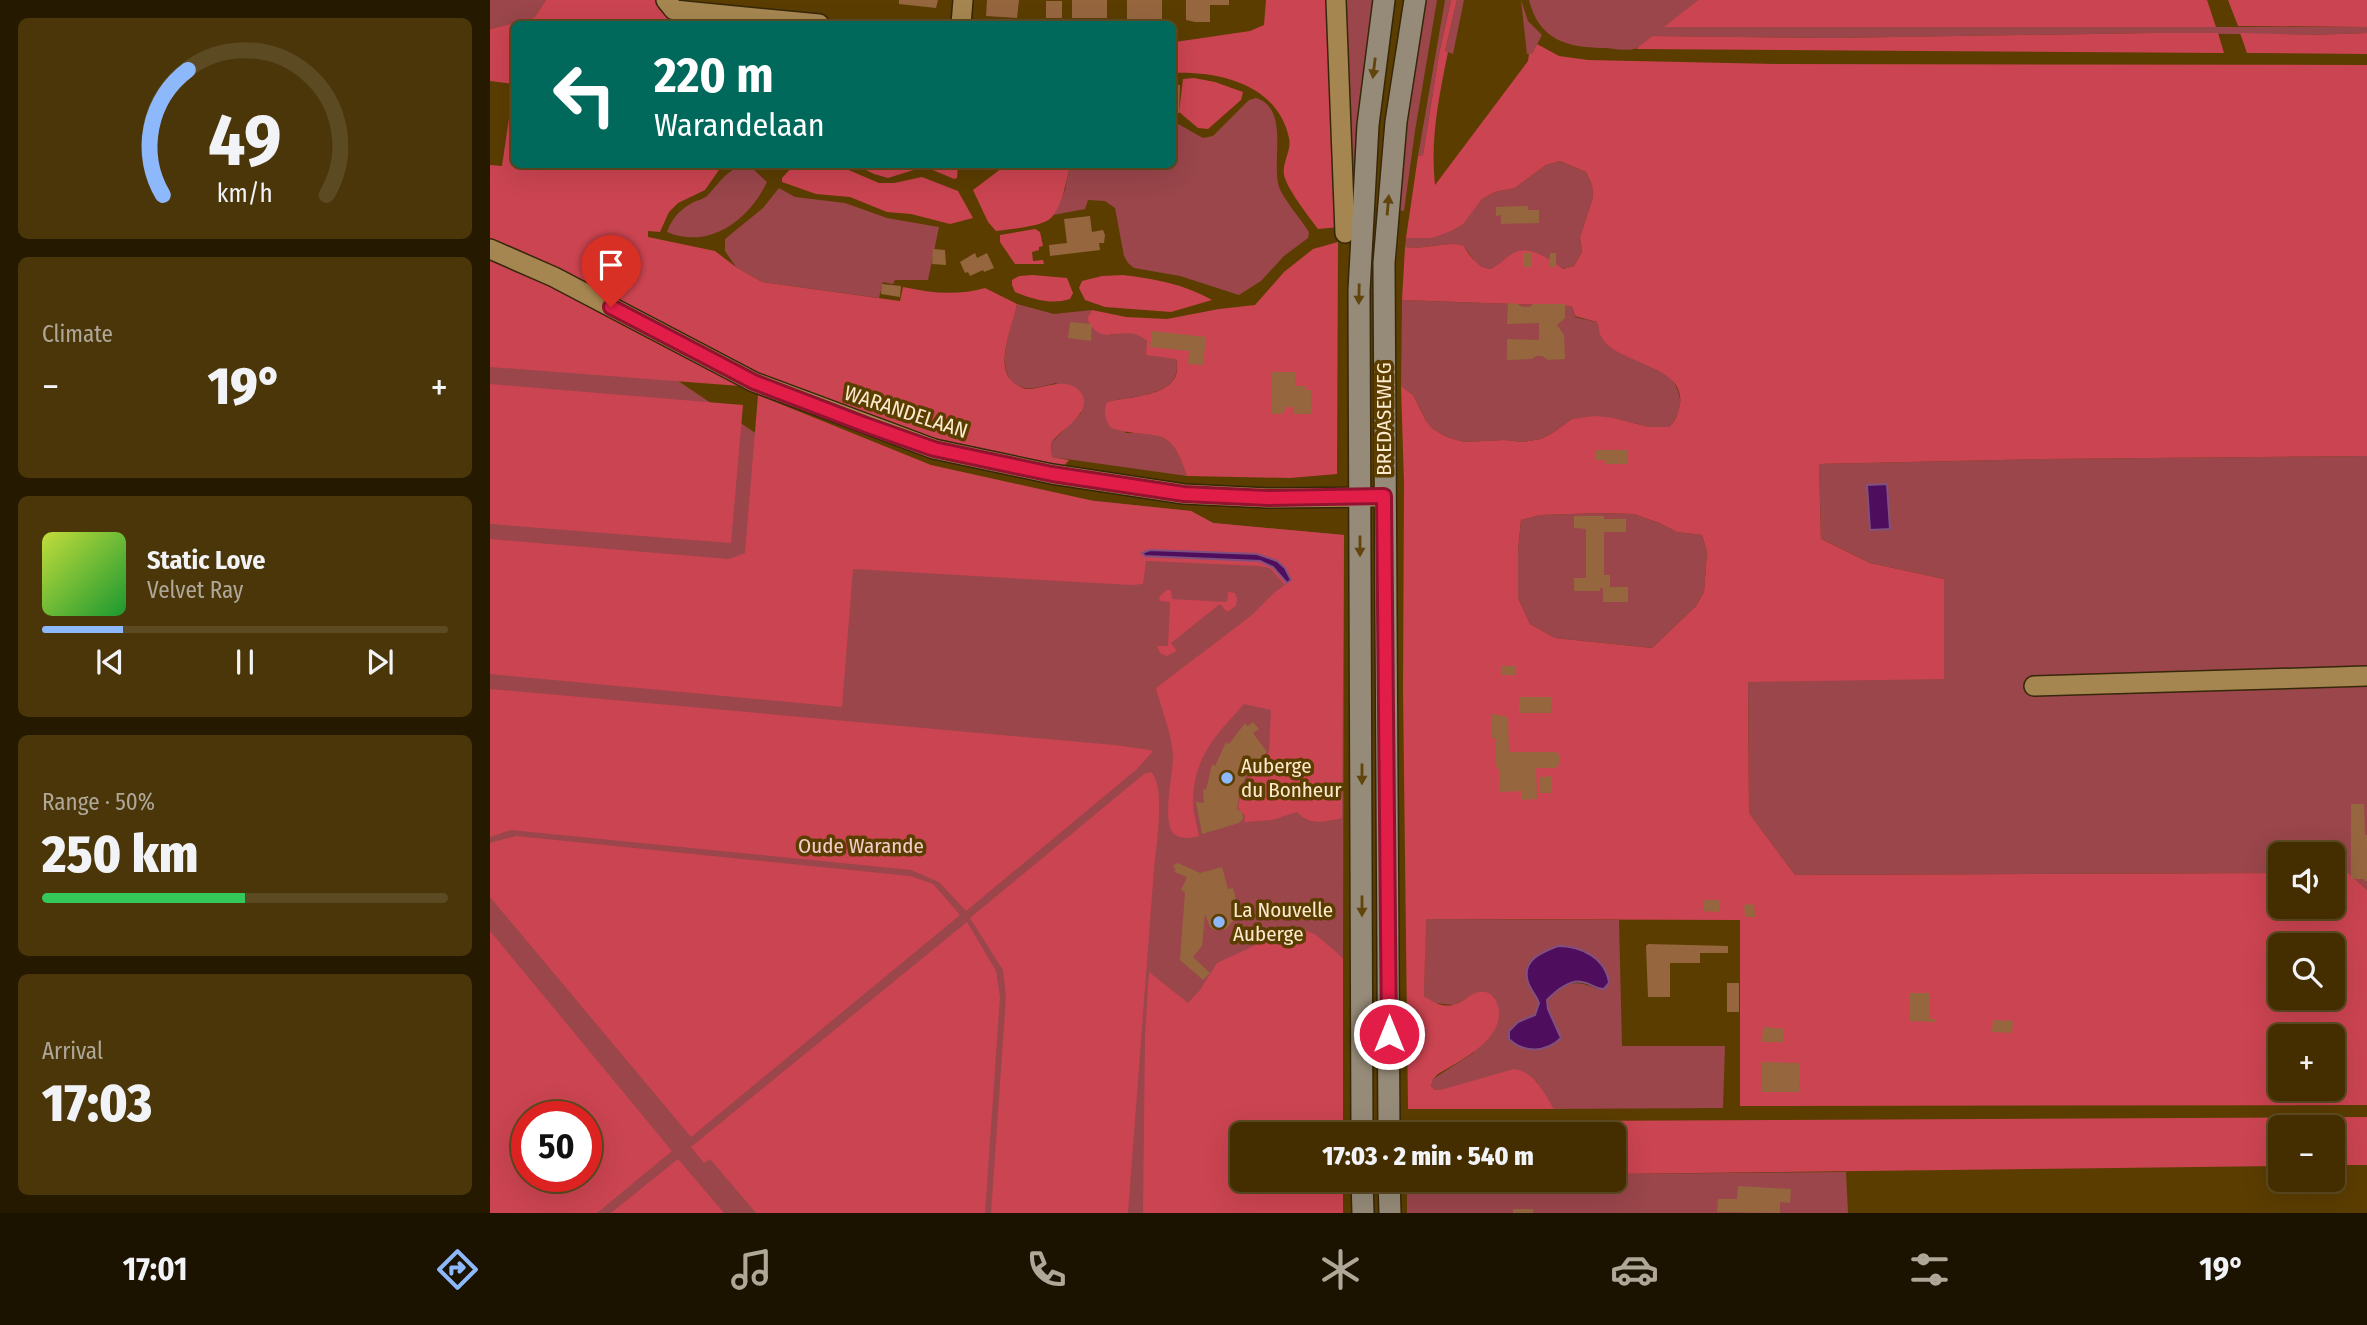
<!DOCTYPE html>
<meta charset="utf-8">
<style>
:root{--surface:#442e00;--page:#4b360a;--text:#f1f3f6;--muted:#afa899;--line:#5c4a22;--accent:#8db9fc}
body{margin:0;font-family:"Fira Sans Condensed",sans-serif;background:var(--page);color:var(--text);height:100vh;display:flex;flex-direction:column;font-size:26px;white-space:nowrap}
*{box-sizing:border-box;margin:0}
p{font-size:23px;color:var(--muted)}
.icon{flex:none;width:38px;height:38px;fill:none;stroke:currentColor;stroke-width:2;stroke-linecap:round;stroke-linejoin:round}
.map{position:relative;flex:1;overflow:hidden}
.panel{display:flex;flex-direction:column;gap:18px;padding:18px;background:#251900;width:490px}
.panel>*{flex:none}
.banner{position:absolute;left:21px;top:21px;width:665px;height:147px;border-radius:10px;box-shadow:0 7px 28px #0002,0 0 0 2px var(--line);background:#00695c;color:#fff;overflow:hidden}
.tools{position:absolute;left:1778px;top:842px;display:grid;gap:14px}
.tools a{display:grid;place-items:center;width:77px;height:77px;border-radius:10px;background:var(--surface);box-shadow:0 7px 28px #0002,0 0 0 2px var(--line);font-size:35px}
.speed{position:absolute;left:21px;top:1101px;display:flex;gap:14px;font-size:35px;font-weight:700;text-align:center}
.speed>*{display:grid;place-content:center;width:91px;height:91px;border-radius:50%;background:var(--surface);box-shadow:0 7px 28px #0002,0 0 0 2px var(--line);line-height:1}
.speed .limit{border:10px solid #d22;background:#fff;color:#111}
.pin{position:absolute;display:grid;place-items:center;width:60px;height:60px;color:#fff;margin:-72px -30px;border-radius:50% 50% 50% 0;rotate:-45deg;box-shadow:0 0 7px #0007}
.pin .icon{rotate:45deg}
.me{position:absolute;width:77px;margin:-38px;rotate:0deg;stroke-linejoin:round;filter:drop-shadow(0 0 5px #0008)}
.turn{display:flex;align-items:center;gap:24px;height:147px;padding:0 28px;font-size:32px}
.turn .icon{width:91px;height:91px;stroke-width:2.5}
.turn b{display:block;font-size:49px;line-height:60px}
.big{font-size:52px;font-weight:800;line-height:1.1}
.panel .tile{flex:1;display:flex;flex-direction:column;justify-content:center;gap:10px;min-width:0;padding:0 24px;border-radius:10px;background:var(--page)}
.panel .dial{align-items:center;gap:0}
.dial svg{height:182px;overflow:visible;fill:none;stroke:var(--line);stroke-width:7;stroke-linecap:round;text-anchor:middle}
.dial text{fill:var(--text);stroke:none}
.song{display:flex;align-items:center;gap:21px}
.cover{width:84px;height:84px;border-radius:10px;background:linear-gradient(135deg,hsl(70 70% 55%),hsl(130 70% 35%))}
.played{height:7px;border-radius:4px;background:linear-gradient(90deg,var(--accent) 20%,var(--line) 20%)}
.keys{display:flex;justify-content:space-around;direction:ltr}
.heat{display:flex;justify-content:space-between;align-items:center;font-size:38px;direction:ltr}
.charge{height:10px;border-radius:5px;background:linear-gradient(90deg,#34c759 50%,var(--line) 0)}
.trip{position:absolute;left:740px;top:1122px;width:396px;height:70px;border-radius:10px;background:var(--surface);box-shadow:0 7px 28px #0002,0 0 0 2px var(--line);font-weight:800;line-height:70px;text-align:center}
.dock{display:flex;height:112px;justify-content:space-around;align-items:center;background:#1b1200;color:var(--muted)}
.dock .icon{width:49px;height:49px}
.dock .current{color:var(--accent)}
.dock b{font-size:32px;color:var(--text)}
main{display:flex;flex:1;min-height:0}
.map>svg:first-child{display:block}
.green{fill:#9a464b;fill-rule:evenodd}
.forest{fill:#cb4451;fill-rule:evenodd}
.water{fill:#4e0e5d;stroke:#82507f;stroke-width:2}
.building{fill:#96663f}
.lines{fill:none;stroke-linecap:round;stroke-linejoin:round}
.minor-casing{stroke:#37270a;stroke-width:22}
.secondary-casing{stroke:#37270a;stroke-width:24}
.minor{stroke:#a68650;stroke-width:19}
.secondary{stroke:#968b78;stroke-width:21}
.oneway{fill:#61450c}
.route-casing{stroke:#92132f;stroke-width:18}
.route{stroke:#e11d48;stroke-width:12}
.poi-dot{fill:#8db9fc;stroke:#5b3d00;stroke-width:2.5}
.labels{text-anchor:middle;stroke-width:7;stroke-linejoin:round;paint-order:stroke}
.street-label{font-size:21px;fill:#fceace;stroke:#5b3d00}
.poi-label{font-size:21px;fill:#fceace;stroke:#5b3d00;text-anchor:start}
.park-label{font-size:21px;fill:#f1cdcd;stroke:#5b3d00}
</style>
<main>
<section class="panel">
<div class="tile dial"><svg viewBox="0 0 100 80">
<path d="M14 69A42 42 0 1 1 86 69"/>
<path d="M14 69A42 42 0 0 1 25 14" stroke="#8db9fc"/>
<text x="50" y="56" font-size="32" font-weight="700">49</text>
<text x="50" y="72" font-size="11">km/h</text>
</svg></div>
<div class="tile"><p>Climate</p>
<div class="heat"><a>−</a><b class="big">19°</b><a>+</a></div>
</div>
<div class="tile">
<div class="song"><i class="cover"></i><div><b>Static Love</b><p>Velvet Ray</p></div></div>
<div class="played"></div>
<div class="keys"><svg class="icon" aria-label="previous" viewBox="0 0 24 24"><path d="M18 5L8 12l10 7zM5 5v14"/></svg><svg class="icon" aria-label="pause" viewBox="0 0 24 24"><path d="M8 5v14M16 5v14"/></svg><svg class="icon" aria-label="next" viewBox="0 0 24 24"><path d="M6 5l10 7-10 7zM19 5v14"/></svg></div>
</div>
<div class="tile"><p>Range · 50%</p><b class="big">250 km</b><div class="charge"></div></div>
<div class="tile"><p>Arrival</p><b class="big">17:03</b></div>
</section>
<div class="map">
<svg width="1877" height="1213" viewBox="0 0 1877 1213">
<rect width="100%" height="100%" fill="#5b3d00"/>
<!-- green -->
<path class="green" d="M0 0H56L44 18 0 29Z
M855 0H884L862 231Z
M933 0H947L925 131 914 211 906 210 913 139Z
M955 0H961L949 54 933 155 928 156Z
M967 0H974L963 54 955 51Z
M1031 0 1038 21 1052 35 1042 54H1037Z
M1039 0H1208L1176 27H1877V33L1821 35 1663 33 1343 38 1162 36C1157 40 1150 48 1144 49 1136 51 1125 49 1116 48 1079 48 1049 41 1039 0Z
M766 98C800 108 781 162 789 187 794 200 811 219 819 232L818 238 794 256 771 281 749 295 690 276 644 268 638 263 634 256 625 208 615 201 598 200 595 209 563 215 575 190 580 165 682 164 683 121 713 138 723 136 759 100Z
M1070 161 1096 172 1102 185 1103 197 1090 237 1092 252 1084 266 1075 269 1040 251 1016 259 1006 267 996 269 986 263 973 245C955 241 935 250 915 247L916 238H942L983 210 992 199 1005 192 1025 188 1056 165Z
M255 166 264 170 277 182C259 220 219 250 177 232 181 220 190 209 202 203 207 200 212 200 217 196 229 184 237 168 255 166Z
M289 188 305 197 355 203 397 218 449 227 438 280H405L403 284 393 282 389 298 272 282 246 267 235 251V239L273 208Z
M0 286 154 358 322 471 701 511 723 523 854 535 853 958 849 955 752 1134V1180L847 1213H0ZM37 1116H96V1176H37Z
M912 300 1082 306 1085 317 1107 322 1112 338 1178 375C1193 392 1195 410 1179 427H1159L1124 418 1082 419 1064 432 1051 439 1032 442 1014 440 974 442 957 437 943 429 936 421 923 395 911 386Z
M527 304 564 314 602 310 597 318 621 335 640 331 650 335 686 359C695 397 642 396 617 402L636 433C677 433 684 437 697 476L562 457 561 443 591 413 566 383C557 385 543 390 534 388 499 379 522 327 527 304Z
M1877 456V890L1858 873H1843V854H1790V873L1305 875 1259 813 1258 681 1454 678V579L1380 563 1331 539 1329 464 1555 459Z
M1111 513 1144 514 1169 523 1187 532 1212 535 1217 552 1214 592 1206 606 1162 648 1065 638 1040 624 1028 598V550L1031 520 1050 515Z
M935 919 1129 920 1132 1046H1235L1233 1108 1064 1109 1046 1081 945 1090 941 1086 943 1079 983 1053 1008 1015 1007 1004 1003 996H981L964 1005 943 1003 934 996ZM1068 946H1080L1107 989C1083 978 1077 983 1057 1000L1058 1009 1067 1028 1028 1022 1045 1015 1049 1003 1038 982 1053 952Z
M1068 1121 1079 1134H917V1123Z
M1356 1172 1358 1213H917V1180H1124V1174Z"/>
<!-- forest -->
<path class="forest" d="M56 0H165C169 20 193 19 210 21L209 24H24V164L235 165 229 170 215 190 188 203 179 212 170 232 158 231V237L225 251 246 267 272 282 410 301 413 287C441 293 467 296 495 288L527 304C523 324 509 355 517 374 520 381 530 389 538 389 556 388 581 374 593 396 595 402 594 407 591 412 584 424 569 432 561 443L562 457 579 460 573 467C453 445 335 410 227 354 167 323 110 287 49 259 33 252 17 244 0 239V165L12 166 24 84 0 81V29L44 18Z
M776 0H840L849 227 828 229C819 217 797 189 794 175 792 162 802 150 799 138 788 85 730 71 683 73V77L685 42 760 31 774 25Z
M961 0H967L955 51 958 52C949 96 940 140 945 185L1038 61 1039 54H1042L1047 44 1069 56 1098 60 1286 64 1877 65V456L1555 459 1329 464 1331 539 1380 563 1454 579V679L1258 682 1259 813 1305 875 1790 873V906H1843V873H1858L1877 890V1105L1250 1106V920L936 919 934 996C968 1021 975 989 995 992 1001 993 1005 998 1007 1003 1019 1038 971 1060 948 1074L943 1079 941 1086 945 1090 954 1089 1024 1069C1045 1072 1054 1093 1064 1109H918L913 689 914 483 911 386 923 395 936 421 943 429 957 437 974 442 1014 440 1032 442 1051 439 1064 432 1082 419 1105 416 1124 418 1159 427H1179C1185 421 1187 417 1189 409 1201 364 1129 366 1112 338 1109 334 1109 327 1107 322L1085 316 1082 306 912 300 915 247C935 250 955 241 973 245 1006 298 1009 244 1040 251 1051 253 1064 263 1074 269L1084 266 1092 252 1090 237 1103 197 1102 185 1096 172 1070 161 1056 165 1025 188 1005 192 992 199 973 224 961 231 942 238H916L928 156 933 155 949 54ZM1111 513 1144 514 1169 523 1187 532 1212 535 1217 552 1214 592 1206 606 1162 648 1065 638 1040 624 1028 598V550L1031 520 1050 515ZM1790 945H1843V998H1790ZM1790 1036H1843V1088H1790Z
M1208 0H1717L1726 27H1174Z
M1738 0H1877V27L1748 26Z
M1663 33H1728L1734 53 1146 49 1162 36 1343 38Z
M1750 33 1821 35 1877 33V54L1757 53Z
M704 78 725 82 753 92 751 100 718 129 708 128 689 112 693 79Z
M304 165H347L389 183H404L432 177 468 191 483 218 460 224 421 214 397 212 360 197 326 194 292 182V178Z
M366 165H468L467 178 464 179 438 168H430L398 178 384 174Z
M516 165H580C577 179 572 207 561 218 552 227 519 229 506 231L498 222 483 190Z
M545 229 550 232 553 246 549 247V250L542 252 543 261 553 260 554 264H525L510 242V235Z
M848 242 847 474 800 478 697 476C679 420 666 442 621 428 615 419 613 412 617 402 641 396 696 397 686 359L656 355 657 341C634 320 611 352 597 318L602 310 636 317 677 319 729 309 765 305 794 272 823 249Z
M0 259 62 285 250 386 0 367Z
M543 275 577 278 583 293 580 299C561 305 543 299 525 292L522 285V280L529 276Z
M633 275C665 279 694 284 722 300L681 312 615 307 595 300 589 288 592 281 612 276Z
M0 384 253 405 241 543 0 524Z
M268 395 441 465 604 501 701 511 723 523 854 535 852 818C834 822 820 826 807 812L782 820 754 822 755 816 748 808C752 783 762 768 779 752L781 710 754 704C727 734 705 755 703 798 702 810 707 824 709 836 701 838 690 840 683 833 672 819 683 775 683 757 683 737 671 708 666 688L762 615 785 592 795 585 780 568 769 566 656 561 653 584 641 585 363 569 352 707 0 674V539L239 559 255 553Z
M677 590H681L682 599 737 602 738 592 745 593 747 599 746 606 737 612 730 604 681 643 687 651 677 656 670 653 667 646H678L680 602 669 601 670 596Z
M0 689 624 745 661 750 662 752 647 769 476 911 449 882 421 870 21 830 0 837Z
M661 772C676 785 666 849 664 869L638 1213H501L516 997 513 970 480 918 654 774Z
M26 836 420 876 443 884 470 915 201 1137 0 897V843Z
M477 922 506 971 510 997 495 1213H266L220 1159 214 1163 201 1147Z
M815 930 826 935 853 958V1134H752V1180H853V1213H653L655 1035 659 972 698 1003 710 990 727 963 770 943 800 933Z
M0 931 182 1151 107 1213H0ZM37 1116H96V1176H37Z
M1877 1117V1165H1843V1127H1790V1166L1124 1174V1134H1079L1068 1121Z
M188 1159 234 1213H121Z"/>
<!-- water -->
<path class="water" d="M1397 484 1400 529 1380 530 1377 485Z
M660 550 767 554 787 561 795 568 801 580 797 583 783 567 770 561 655 556 652 553Z
M1068 946C1091 946 1116 958 1119 983L1114 989C1105 989 1101 983 1092 982 1080 979 1065 992 1057 1000L1058 1009 1071 1038C1056 1053 1033 1053 1019 1039V1031L1028 1022 1045 1015 1049 1003C1046 995 1040 989 1038 982 1031 960 1052 952 1068 946Z"/>
<!-- building -->
<path class="building" d="M409 0H448L446 8 409 4Z
M497 0H529L527 18 496 16Z
M582 0H617V18H582Z
M637 0H672V24H662V22H637Z
M696 0H739V5H720V22H705L696 20Z
M556 1H572V18H556Z
M682 85H690L689 113H682Z
M1038 206V210H1049V223L1011 224V215L1006 216V207Z
M600 216 602 232 613 230 615 235 614 243H609L610 250 560 256 559 245 577 243 574 219Z
M443 249 455 250 456 265 442 264Z
M485 253 487 258 497 253 504 268 494 272 493 270 480 276 478 272 475 273 470 262Z
M1033 253H1042V267H1033Z
M1060 253H1066V267H1059Z
M392 284 411 286 410 297 391 294Z
M1018 303 1028 304 1032 307H1040L1043 304H1075V318L1067 325 1074 335 1075 359 1058 360 1052 356H1046L1042 359 1017 360V339L1049 340V323L1017 324Z
M580 322 602 324 601 341 578 338Z
M662 331 716 337 713 365 698 364 699 351 660 347Z
M782 372H805V386H816V390H821V414H804V407H797L792 414H782Z
M1105 450H1138V464H1115V460H1105Z
M1084 516H1114V519H1136V532H1114V575H1120V587H1138V602H1113V588H1110V591H1084V578H1096V529L1084 528Z
M1011 666H1025V675H1011Z
M1029 697H1061V713H1029Z
M1002 714 1018 717 1019 752H1066L1070 756V762L1066 768H1046L1047 799 1031 800V791L1010 792V769H1007L1006 764V738H1002Z
M763 722 769 729 763 733 777 752 760 768 750 789 747 809 752 812 753 819 749 823 712 834 706 802 714 803 713 789 716 790 722 764 725 766 736 742 739 744 755 723 757 726Z
M1062 776V793H1050V777Z
M1861 804H1874L1875 835H1877V881H1875L1874 879H1861Z
M688 863 710 873 732 867 738 889 743 888 746 900 741 901 743 921 736 929 725 930 720 927 715 914 712 946 703 957 720 973 713 980 690 960 695 892 691 890 697 877 684 872 686 869 683 868 685 864Z
M1214 900H1230L1229 912 1213 911Z
M1264 904 1265 917H1255L1254 905Z
M1158 944 1238 946V953H1210V963H1180V997H1158L1156 946Z
M1237 983H1249V1012H1237Z
M1419 993H1440L1439 1019H1445V1022L1419 1021Z
M1503 1020 1523 1021 1522 1033 1502 1032Z
M1273 1027 1294 1029 1293 1042H1272Z
M1272 1062 1310 1063 1309 1092H1272Z
M1248 1186 1301 1189 1300 1203 1290 1202V1213L1227 1212 1228 1199H1247Z
M1023 1209H1043V1213H1023Z"/>
<g class="lines">
<!-- minor casing -->
<g class="minor-casing">
<path id="minor" d="M176 0 184 10 329 24
M846 0 855 233
M471 24 473 0
M0 249 64 277 264 382 444 449 562 474 694 494 778 498 894 497
M1544 686 1877 676"/>
</g>
<!-- secondary casing -->
<g class="secondary-casing">
<path id="secondary" d="M872 1134 869 291 878 125 894 0
M899 1134 894 263 906 122 925 0
M872 1180 873 1213
M899 1180 900 1213"/>
</g>
<!-- minor -->
<use href="#minor" class="minor"/>
<!-- secondary -->
<use href="#secondary" class="secondary"/>
</g>
<!-- one-way arrows -->
<defs><path id="oneway-solid" d="M-6-.8H1V-3.2L6.5 0L1 3.2V.8H-6Z" transform="scale(1.75)"/></defs>
<g class="oneway">
<use href="#oneway-solid" transform="translate(884 68) rotate(97)"/>
<use href="#oneway-solid" transform="translate(898 205) rotate(-85)"/>
<use href="#oneway-solid" transform="translate(869 294) rotate(91)"/>
<use href="#oneway-solid" transform="translate(870 546) rotate(90)"/>
<use href="#oneway-solid" transform="translate(872 774) rotate(90)"/>
<use href="#oneway-solid" transform="translate(872 906) rotate(90)"/>
</g>
<g class="lines">
<!-- route casing -->
<g class="route-casing">
<path id="route" d="M121 307 264 382 376 425 444 449 562 474 694 494 778 498 894 496 899 1034"/>
</g>
<!-- route -->
<use href="#route" class="route"/>
</g>
<!-- markers -->
<g class="poi-dot">
<circle cx="737" cy="778" r="7"/>
<circle cx="729" cy="922" r="7"/>
</g>
<g class="labels">
<!-- street labels -->
<g class="street-label">
<text transform="translate(416 412) rotate(18)" y="7">WARANDELAAN</text>
<text transform="translate(894 419) rotate(-90)" y="7">BREDASEWEG</text>
</g>
<!-- poi labels -->
<g class="poi-label">
<text x="751" y="773">Auberge<tspan x="751" dy="24">du Bonheur</tspan></text>
<text x="743" y="917">La Nouvelle<tspan x="743" dy="24">Auberge</tspan></text>
</g>
<!-- park labels -->
<g class="park-label">
<text x="371" y="853">Oude Warande</text>
</g>
</g>
</svg>
<div class="tools">
<a><svg class="icon" aria-label="sound" viewBox="0 0 24 24"><path d="M4 9h4l5-4v14l-5-4H4zM17 9q2 3 0 6"/></svg></a>
<a><svg class="icon" aria-label="search" viewBox="0 0 24 24"><circle cx="10" cy="10" r="6"/><path d="M15 15l6 6"/></svg></a>
<a>+</a>
<a>−</a>
</div>
<div class="speed"><div class="limit">50</div></div>
<div class="pin" style="left:121px;top:307px;background:#d93025"><svg class="icon" aria-label="arrive" viewBox="0 0 24 24"><path d="M6 21V4h12l-3 4 3 4H6"/></svg></div>
<svg class="me" style="left:899px;top:1034px" viewBox="-20 -20 40 40"><circle r="17" fill="#e11d48" stroke="#fff" stroke-width="3"/><path d="M0-11L8 9 0 5-8 9z" fill="#fff"/></svg>
<div class="trip">17:03 · 2 min · 540 m</div>
<div class="banner">
<div class="turn"><svg class="icon" aria-label="left" viewBox="0 0 24 24"><path d="M17 20v-9H6M10 6l-5 5 5 5"/></svg><div><b>220 m</b>Warandelaan</div></div>
</div>
</div>
</main>
<nav class="dock">
<b>17:01</b>
<svg class="icon current" aria-label="directions" viewBox="0 0 24 24"><path d="M12 3l9 9-9 9-9-9zM9 14v-3h6M13 9l2 2-2 2"/></svg>
<svg class="icon" aria-label="music" viewBox="0 0 24 24"><path d="M9 18V5l10-2v13"/><circle cx="6" cy="18" r="3"/><circle cx="16" cy="16" r="3"/></svg>
<svg class="icon" aria-label="phone" viewBox="0 0 24 24"><path d="M5 4h4l2 5-3 2q2 4 5 5l2-3 5 2v4C11 20 4 13 5 4z"/></svg>
<svg class="icon" aria-label="climate" viewBox="0 0 24 24"><path d="M12 3v18M4 7l16 10M4 17L20 7"/></svg>
<svg class="icon" aria-label="car" viewBox="0 0 24 24"><path d="M5 17H2v-5l4-1 3-4h7l3 4 3 1v5h-3M9 17h6M6 11h13"/><circle cx="7" cy="17" r="2"/><circle cx="17" cy="17" r="2"/></svg>
<svg class="icon" aria-label="filters" viewBox="0 0 24 24"><path d="M4 7h16M4 17h16"/><circle cx="9" cy="7" r="2"/><circle cx="15" cy="17" r="2"/></svg>
<b>19°</b>
</nav>
